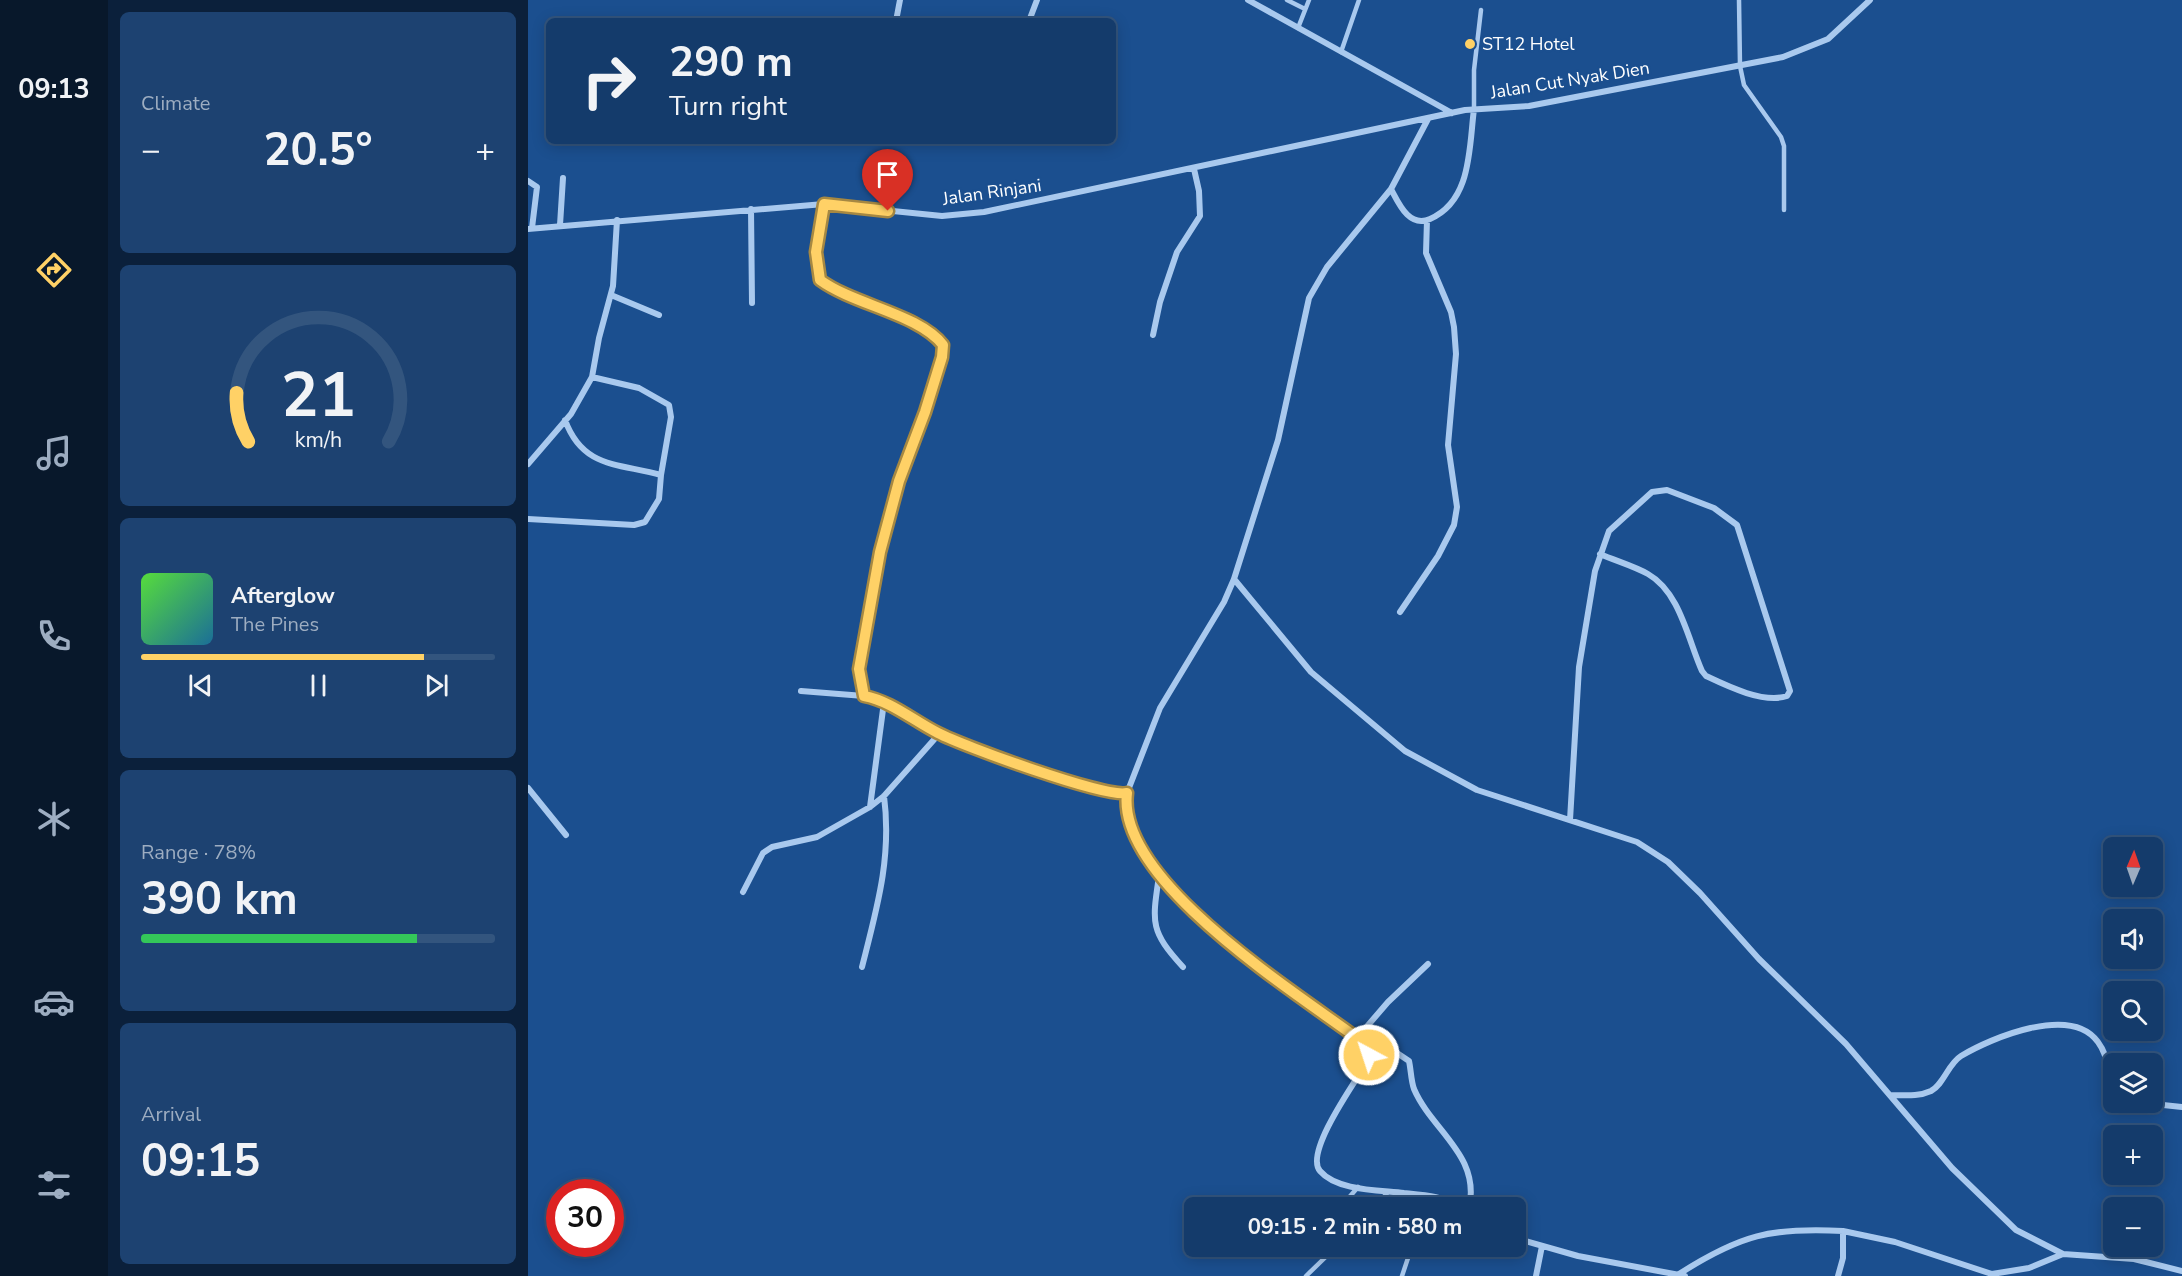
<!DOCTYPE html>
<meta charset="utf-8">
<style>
:root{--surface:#143b6b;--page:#1d4271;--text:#f1f3f6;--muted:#9dadc1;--line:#33557e;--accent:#ffd166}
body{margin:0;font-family:"Nunito Sans",sans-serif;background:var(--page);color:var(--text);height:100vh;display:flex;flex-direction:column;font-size:22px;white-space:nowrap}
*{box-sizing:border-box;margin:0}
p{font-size:20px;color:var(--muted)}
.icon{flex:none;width:33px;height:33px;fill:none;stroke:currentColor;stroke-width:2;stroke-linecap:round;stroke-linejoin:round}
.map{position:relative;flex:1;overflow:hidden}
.details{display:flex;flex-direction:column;gap:12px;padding:12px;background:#0b203b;width:420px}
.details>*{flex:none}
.banner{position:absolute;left:18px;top:18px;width:570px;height:126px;border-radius:9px;box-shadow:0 3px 15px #0003,0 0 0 2px var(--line);background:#143b6b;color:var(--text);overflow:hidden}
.needle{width:39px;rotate:2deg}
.buttons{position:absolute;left:1575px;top:837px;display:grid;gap:12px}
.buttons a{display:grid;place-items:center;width:60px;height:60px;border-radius:9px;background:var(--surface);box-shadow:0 3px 15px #0003,0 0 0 2px var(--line);font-size:30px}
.speed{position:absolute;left:18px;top:1179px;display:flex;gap:12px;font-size:30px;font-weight:700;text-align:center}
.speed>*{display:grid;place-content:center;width:78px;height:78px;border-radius:50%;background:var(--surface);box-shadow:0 3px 15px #0003,0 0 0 2px var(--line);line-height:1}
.speed .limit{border:9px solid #d22;background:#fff;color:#111}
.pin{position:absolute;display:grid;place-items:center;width:51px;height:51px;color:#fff;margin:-62px -26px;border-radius:50% 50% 50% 0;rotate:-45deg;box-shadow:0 0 6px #0007}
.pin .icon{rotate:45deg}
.me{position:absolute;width:66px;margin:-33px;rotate:320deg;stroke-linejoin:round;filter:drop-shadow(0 0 4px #0008)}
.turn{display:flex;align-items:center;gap:21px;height:126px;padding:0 24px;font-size:27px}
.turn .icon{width:78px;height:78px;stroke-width:2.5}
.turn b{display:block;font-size:42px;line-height:51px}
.big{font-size:45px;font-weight:700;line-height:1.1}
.details .widget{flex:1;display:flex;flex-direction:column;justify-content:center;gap:9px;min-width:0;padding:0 21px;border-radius:9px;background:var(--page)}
.details .dial{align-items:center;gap:0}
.dial svg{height:156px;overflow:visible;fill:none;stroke:var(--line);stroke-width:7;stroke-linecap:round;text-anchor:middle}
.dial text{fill:var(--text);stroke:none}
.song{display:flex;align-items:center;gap:18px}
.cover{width:72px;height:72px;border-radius:9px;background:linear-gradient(135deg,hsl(110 70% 55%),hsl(200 70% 35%))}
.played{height:6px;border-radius:3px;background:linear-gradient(90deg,var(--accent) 80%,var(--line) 80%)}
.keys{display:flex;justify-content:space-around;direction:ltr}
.heat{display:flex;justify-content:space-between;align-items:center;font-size:33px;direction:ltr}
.charge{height:9px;border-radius:4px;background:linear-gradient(90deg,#34c759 78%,var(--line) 0)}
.trip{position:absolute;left:656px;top:1197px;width:342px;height:60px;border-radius:9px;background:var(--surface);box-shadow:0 3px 15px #0003,0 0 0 2px var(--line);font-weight:700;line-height:60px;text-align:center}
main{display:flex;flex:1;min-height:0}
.dock{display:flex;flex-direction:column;width:108px;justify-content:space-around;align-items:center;background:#08182b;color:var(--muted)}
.dock .icon{width:42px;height:42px}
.dock .on{color:var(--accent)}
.dock b{font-size:27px;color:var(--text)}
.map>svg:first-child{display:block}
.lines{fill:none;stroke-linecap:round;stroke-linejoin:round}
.service{stroke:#a9c9ee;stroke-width:4.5}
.minor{stroke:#a9c9ee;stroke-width:6}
.route-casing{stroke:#a68842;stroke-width:15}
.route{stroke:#ffd166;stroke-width:10}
.poi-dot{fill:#ffd166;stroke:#1b4f8f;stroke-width:2}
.labels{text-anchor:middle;stroke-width:4.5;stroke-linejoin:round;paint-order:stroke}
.poi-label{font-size:18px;fill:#fff;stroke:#1b4f8f;text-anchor:start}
.street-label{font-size:18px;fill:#fff;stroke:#1b4f8f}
</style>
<main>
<nav class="dock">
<b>09:13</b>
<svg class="icon on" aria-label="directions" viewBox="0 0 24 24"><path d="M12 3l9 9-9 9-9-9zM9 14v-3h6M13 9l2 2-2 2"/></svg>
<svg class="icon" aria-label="music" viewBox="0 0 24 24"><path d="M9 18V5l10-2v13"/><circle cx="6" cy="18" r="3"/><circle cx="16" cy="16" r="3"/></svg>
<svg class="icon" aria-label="phone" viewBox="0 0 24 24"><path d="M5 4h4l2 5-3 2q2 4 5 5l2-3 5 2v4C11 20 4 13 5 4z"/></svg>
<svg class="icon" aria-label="climate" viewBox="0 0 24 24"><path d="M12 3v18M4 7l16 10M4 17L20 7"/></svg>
<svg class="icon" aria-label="car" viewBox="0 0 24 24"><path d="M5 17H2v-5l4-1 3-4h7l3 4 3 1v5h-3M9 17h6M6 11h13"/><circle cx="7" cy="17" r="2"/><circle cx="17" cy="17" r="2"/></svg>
<svg class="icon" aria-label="filters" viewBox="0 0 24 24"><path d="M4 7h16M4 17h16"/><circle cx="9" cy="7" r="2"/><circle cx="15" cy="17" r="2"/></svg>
</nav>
<section class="details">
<div class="widget"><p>Climate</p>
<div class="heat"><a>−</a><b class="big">20.5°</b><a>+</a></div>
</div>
<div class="widget dial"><svg viewBox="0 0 100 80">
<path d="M14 69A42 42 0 1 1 86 69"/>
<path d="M14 69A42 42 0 0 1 8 44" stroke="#ffd166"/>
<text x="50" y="56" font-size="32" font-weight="700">21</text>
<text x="50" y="72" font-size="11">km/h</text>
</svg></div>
<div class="widget">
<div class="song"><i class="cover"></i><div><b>Afterglow</b><p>The Pines</p></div></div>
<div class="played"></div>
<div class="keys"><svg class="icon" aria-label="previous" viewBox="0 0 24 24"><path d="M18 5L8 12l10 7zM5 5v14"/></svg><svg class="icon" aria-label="pause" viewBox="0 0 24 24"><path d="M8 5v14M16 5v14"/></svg><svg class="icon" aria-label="next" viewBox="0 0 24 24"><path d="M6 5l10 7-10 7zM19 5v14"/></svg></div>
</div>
<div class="widget"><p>Range · 78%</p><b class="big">390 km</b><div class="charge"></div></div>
<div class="widget"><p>Arrival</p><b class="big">09:15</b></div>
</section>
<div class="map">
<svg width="1654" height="1276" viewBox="0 0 1654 1276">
<rect width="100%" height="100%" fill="#1b4f8f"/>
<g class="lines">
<!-- service -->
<path class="service" d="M759 0 777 9
M1211 0 1212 66 1216 85 1253 137 1256 146V210
M770 28 781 0
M813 52 831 0
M946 109V70L953 10
M812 1208 830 1187
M846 1208 860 1192
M778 1276 809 1246
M874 1276 884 1246"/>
<!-- minor -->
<path class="minor" d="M720 0 924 113
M368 21 372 0
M501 21 509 0
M0 181 9 187 4 228
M863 189C871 204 881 228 902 219 944 201 941 147 946 109
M296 204 288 252 292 280C325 305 391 314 415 346L414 357 397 413 371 481 352 553 331 669 336 696 356 702 411 734 497 767 593 794 599 793 632 708 696 602 706 579 750 440 781 298 799 267 863 189 900 119
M223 209 224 303
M32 225 35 178
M0 229 296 204 414 216 456 212 937 110 1001 106 1255 57 1300 39 1342 0
M83 295 131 315
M625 335 632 302 649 252 672 216 671 191 666 169
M64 377 111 388 141 405 143 417 133 475
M0 464 43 414 64 377 71 338 85 286 89 220
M0 519 106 525 117 522 131 499 133 475C91 463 55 469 37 420
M706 579 783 672 877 751 949 790 1109 842 1140 862 1172 893 1231 959 1318 1044 1424 1168 1488 1230 1535 1254 1606 1259 1654 1271
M872 612 910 556 926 525 929 507 920 445 928 354 926 327 923 312 898 253 899 220
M273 691 336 696
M0 788 38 835
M599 793C589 870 714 955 770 995 793 1011 820 1027 839 1047L841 1055 838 1064C827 1082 776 1153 792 1171 809 1191 852 1190 876 1193 896 1195 916 1196 933 1208
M342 807 356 702
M1042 820 1051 667 1067 571 1081 531 1124 492 1139 490 1186 508 1209 525 1262 691 1259 696C1236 704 1199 686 1178 676L1174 671C1160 640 1152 592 1120 574 1106 566 1088 561 1072 554
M631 876C624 923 622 931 655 967
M215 892 235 853 244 847 289 837 342 807 356 796 411 734
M334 967C349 908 364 857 356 796
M829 1038 860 1002 900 964
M839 1047 866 1051 881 1061C883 1070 883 1081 886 1089 904 1131 953 1155 941 1208
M1362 1095C1376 1095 1390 1097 1403 1091 1416 1084 1420 1064 1433 1056 1463 1038 1543 1004 1570 1042 1579 1054 1581 1070 1586 1085
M1607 1102 1654 1107
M987 1238 1050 1256 1157 1276
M1151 1274C1212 1235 1243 1227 1315 1231
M1008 1276 1014 1246
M1310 1276 1315 1258V1231L1367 1242 1464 1274 1501 1268 1535 1254"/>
</g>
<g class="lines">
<!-- route casing -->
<g class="route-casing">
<path id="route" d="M360 211 296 204 288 252 292 280C326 305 391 314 415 345L414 357 397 412 371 481 352 552 331 669 336 696C363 701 386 721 410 733 435 746 577 798 599 793 588 880 766 991 829 1038L839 1047 841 1055"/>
</g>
<!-- route -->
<use href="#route" class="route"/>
</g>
<!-- markers -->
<circle class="poi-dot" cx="942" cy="44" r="6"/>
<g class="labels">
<!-- poi labels -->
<g class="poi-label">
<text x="954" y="50">ST12 Hotel</text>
</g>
<!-- street labels -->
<g class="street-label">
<text transform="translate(1042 80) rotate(-9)" y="6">Jalan Cut Nyak Dien</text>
<text transform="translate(464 192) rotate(-8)" y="6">Jalan Rinjani</text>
</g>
</g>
</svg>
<div class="buttons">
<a><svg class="needle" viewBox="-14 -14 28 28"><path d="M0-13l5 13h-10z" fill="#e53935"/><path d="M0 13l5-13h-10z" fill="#9dadc1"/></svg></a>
<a><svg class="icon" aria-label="sound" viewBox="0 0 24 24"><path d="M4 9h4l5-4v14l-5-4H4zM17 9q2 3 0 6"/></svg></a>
<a><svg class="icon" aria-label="search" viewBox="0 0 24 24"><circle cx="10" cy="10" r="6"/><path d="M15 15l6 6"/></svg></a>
<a><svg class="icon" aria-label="layers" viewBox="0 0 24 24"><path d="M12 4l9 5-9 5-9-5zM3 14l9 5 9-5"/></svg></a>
<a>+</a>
<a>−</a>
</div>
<div class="speed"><div class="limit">30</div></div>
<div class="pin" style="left:360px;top:211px;background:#d93025"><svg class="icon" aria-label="arrive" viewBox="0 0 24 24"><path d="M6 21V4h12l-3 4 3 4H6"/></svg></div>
<svg class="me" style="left:841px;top:1055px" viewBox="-20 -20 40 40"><circle r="17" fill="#ffd166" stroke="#fff" stroke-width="3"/><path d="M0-11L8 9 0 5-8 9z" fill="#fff"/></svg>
<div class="trip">09:15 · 2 min · 580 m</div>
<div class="banner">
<div class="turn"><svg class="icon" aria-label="right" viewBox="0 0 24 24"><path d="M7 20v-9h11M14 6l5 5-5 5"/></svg><div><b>290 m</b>Turn right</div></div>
</div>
</div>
</main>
